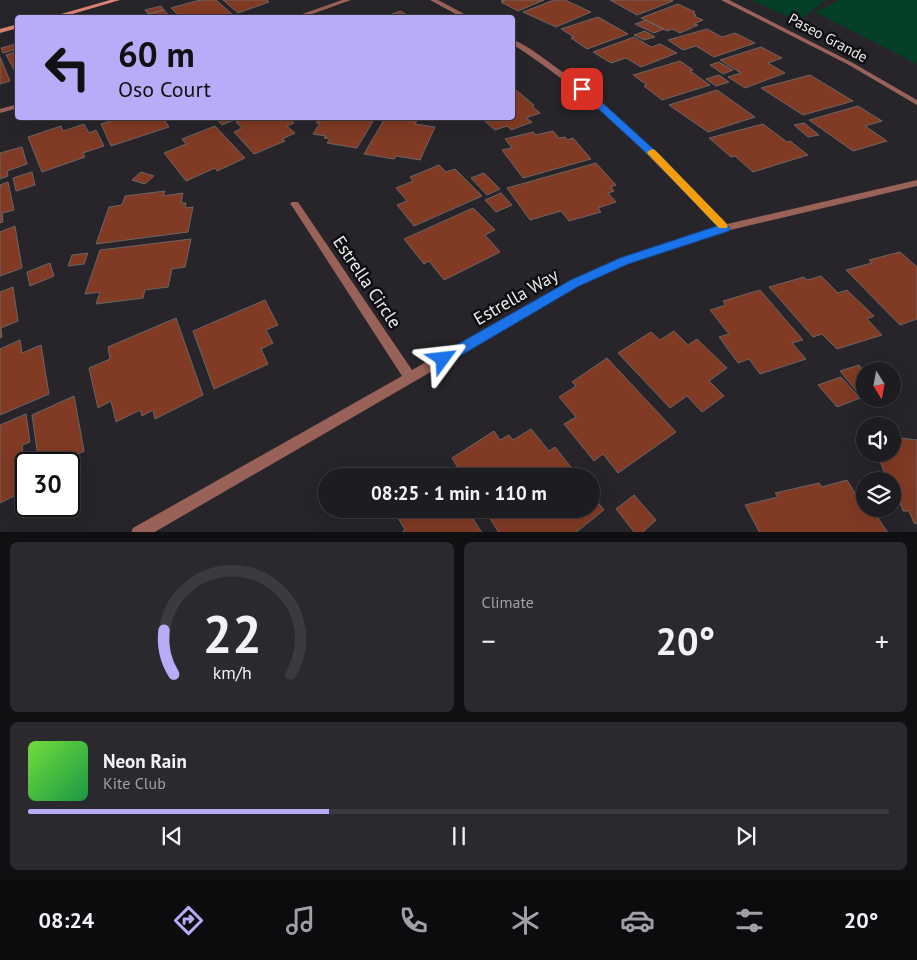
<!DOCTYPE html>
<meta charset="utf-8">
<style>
:root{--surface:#1d1c20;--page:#2a292d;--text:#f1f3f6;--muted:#a0a1a5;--line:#3b3a3e;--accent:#b6acf8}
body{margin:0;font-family:"PT Sans",sans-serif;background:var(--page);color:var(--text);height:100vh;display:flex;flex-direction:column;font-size:19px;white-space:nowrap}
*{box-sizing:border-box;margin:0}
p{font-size:16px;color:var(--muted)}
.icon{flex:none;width:28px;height:28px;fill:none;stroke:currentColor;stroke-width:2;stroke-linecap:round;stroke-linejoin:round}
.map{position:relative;height:532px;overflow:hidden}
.drawer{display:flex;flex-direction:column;gap:10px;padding:10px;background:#100f12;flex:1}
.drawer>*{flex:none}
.guide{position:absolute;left:15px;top:15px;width:500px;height:105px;border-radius:5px;box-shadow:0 5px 20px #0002,0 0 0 1px var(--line);background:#b6acf8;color:#111;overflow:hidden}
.needle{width:32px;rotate:169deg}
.controls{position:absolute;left:856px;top:362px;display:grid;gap:10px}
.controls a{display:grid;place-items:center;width:45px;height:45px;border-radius:50%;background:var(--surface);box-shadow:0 5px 20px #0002,0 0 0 1px var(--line);font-size:25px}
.speed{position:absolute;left:15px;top:452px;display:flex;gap:10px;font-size:25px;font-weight:700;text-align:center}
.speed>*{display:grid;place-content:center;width:65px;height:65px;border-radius:50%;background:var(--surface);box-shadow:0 5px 20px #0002,0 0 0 1px var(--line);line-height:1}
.speed .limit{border:2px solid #111;border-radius:8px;background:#fff;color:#111}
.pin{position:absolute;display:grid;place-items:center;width:42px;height:42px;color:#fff;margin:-21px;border-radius:10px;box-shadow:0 2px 8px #0006}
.me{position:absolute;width:55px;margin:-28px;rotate:60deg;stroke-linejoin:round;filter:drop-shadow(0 0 4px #0008)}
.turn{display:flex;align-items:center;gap:18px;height:105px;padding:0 20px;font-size:22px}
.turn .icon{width:65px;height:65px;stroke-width:2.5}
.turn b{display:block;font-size:35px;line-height:42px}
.big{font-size:38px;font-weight:700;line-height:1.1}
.drawer .widget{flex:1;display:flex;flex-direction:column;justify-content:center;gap:8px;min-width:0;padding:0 18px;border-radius:8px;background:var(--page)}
.drawer .dial{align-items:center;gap:0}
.dial svg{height:130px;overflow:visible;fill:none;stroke:var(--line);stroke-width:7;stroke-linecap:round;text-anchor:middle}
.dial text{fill:var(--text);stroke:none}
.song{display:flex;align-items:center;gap:15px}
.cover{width:60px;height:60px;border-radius:8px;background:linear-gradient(135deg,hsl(100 70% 55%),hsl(140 70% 35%))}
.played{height:5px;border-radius:2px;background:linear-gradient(90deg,var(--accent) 35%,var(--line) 35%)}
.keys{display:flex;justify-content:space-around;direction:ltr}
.heat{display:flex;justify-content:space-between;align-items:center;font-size:28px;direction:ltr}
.drawer .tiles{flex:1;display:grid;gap:10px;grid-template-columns:1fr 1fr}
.widget:last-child{grid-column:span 2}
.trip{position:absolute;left:318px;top:468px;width:282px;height:50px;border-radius:25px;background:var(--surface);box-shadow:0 5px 20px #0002,0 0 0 1px var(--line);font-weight:700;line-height:50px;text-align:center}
.tabs{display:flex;height:80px;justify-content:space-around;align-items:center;background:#0c0b0d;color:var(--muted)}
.tabs .icon{width:35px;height:35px}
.tabs .active{color:var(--accent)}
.tabs b{font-size:22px;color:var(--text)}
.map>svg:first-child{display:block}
.green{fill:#043f28}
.building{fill:#813a24;stroke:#6c6664}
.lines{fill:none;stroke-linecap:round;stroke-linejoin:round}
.street{fill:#996258;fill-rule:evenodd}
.secondary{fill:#da8272;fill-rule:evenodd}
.route{fill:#1a73e8;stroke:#114b97}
.slow{fill:#f59e0b}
.labels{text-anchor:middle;stroke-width:5;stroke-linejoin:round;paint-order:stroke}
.far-street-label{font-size:15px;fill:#ebeaed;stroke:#0f0f11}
.street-label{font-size:18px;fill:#ebeaed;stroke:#0f0f11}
</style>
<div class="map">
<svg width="917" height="533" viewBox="0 0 917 533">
<rect width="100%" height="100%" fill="#27252a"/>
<!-- green -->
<path class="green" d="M752 0H826L798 21Z
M840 0H917V64L815 12Z"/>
<!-- building -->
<path class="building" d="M200 0H216L233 15 225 18H205L203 15 194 18H181L171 8Z
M223 0H267L269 2 238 13Z
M501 0H544L518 11 501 2 504 1Z
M554 0H565L591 12 556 27 523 12Z
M610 0H670L673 1 637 15Z
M678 4 695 12 693 13 696 15 694 16 703 20 694 24 698 25 680 33 672 29 667 31 641 18Z
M161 6 164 10 148 14 145 10Z
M164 10 172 18H138L148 14Z
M401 11 411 18H375L386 16Z
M598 17 628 34 587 49 571 38 574 37 561 29Z
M646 20 664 29 654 33 635 24Z
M707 29 722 37 735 33 755 43 714 57 696 46 683 50 668 40Z
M645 31 655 37 644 40 634 35Z
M634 37 651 47 660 44 677 53 641 67 626 58 611 63 593 52Z
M16 44 18 49 3 53 1 48Z
M761 47 782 58 768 63 785 73 745 88 728 77 741 73 720 60Z
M18 51V77L6 55Z
M0 57 10 81 0 84Z
M680 61 693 70 690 71 710 85 662 100 644 86 647 85 633 75Z
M719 62 733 70 723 74 710 65Z
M719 75 729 82 716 86 706 79Z
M810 75 853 101 803 115 761 88Z
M516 90 534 105 532 106 540 113 526 118 532 122 511 130 507 126 495 130 481 118H512V92Z
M717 90 755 117 708 132 669 105Z
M858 106 882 121 865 126 887 141 853 151 809 120Z
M120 118H163L169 127 111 146 101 124Z
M216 118H232L234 120 222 125Z
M236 118H288L294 123 287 126 295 133 282 139 285 141 254 154 234 132 242 128 236 122 239 121Z
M320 118H375L357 148 327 143 330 139 324 138 326 136 313 134 320 123H316Z
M385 118 418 119 415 124 435 127 420 160 396 156 394 159 364 154Z
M804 123 819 135 808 137 794 125Z
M84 124 89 133 96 130 104 146 83 153 85 157 42 172 28 137 61 126 63 131Z
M763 124 787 142 790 141 808 155 753 172 735 156 731 157 709 138Z
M215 126 245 158 217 171 215 168 186 181 164 153 186 144 182 139Z
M553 131 559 138 565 137 567 140 573 138 591 159 523 178 502 150 512 148 505 139 533 132 536 135Z
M22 147 27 164 7 171 8 176 0 179V153Z
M596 163 616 185 611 187 614 191 608 193 616 202 598 208 601 212 569 221 561 211 530 220 507 188Z
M439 165 446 172 455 169 482 196 414 226 397 205 407 201 396 188 413 181 410 177Z
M32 172 35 185 16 191 13 178Z
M141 172 154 176 145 184 132 180Z
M484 173 500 189 487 195 471 178Z
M8 182 14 210 2 213 3 222 0 223V185Z
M165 191 163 196 183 193 181 203H186L185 208 193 207 188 232 96 244 109 207 122 205 125 196Z
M501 193 512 205 496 212 485 200Z
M473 208 495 230 485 235 500 252 444 280 429 261 424 264 404 239Z
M15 226 22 268 0 276V232Z
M191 239 185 267 172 269 168 287 145 290 143 298 96 304 100 292 85 294 100 250Z
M900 252 917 267V319L900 325 846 270 872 263 869 260Z
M88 253 84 264 68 266 72 255Z
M50 263 54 276 30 286 27 272Z
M821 276 838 293 847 290 874 316 867 319 882 335 837 349 822 334 813 337 769 287 804 277 807 280Z
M13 287 18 321 1 328 2 337 0 338V292Z
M760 290 803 340 792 343 806 359 760 374 749 359 738 363 719 337 729 334 710 310 726 305 723 301Z
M265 300 278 325 266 330 273 343 261 349 268 364 214 389 193 331Z
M176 318 203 395 155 419 153 410 142 416 140 410 116 422 111 401 98 408 89 368 110 359 108 347Z
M674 331 688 345 697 339 727 368 709 381 724 396 702 412 687 396 670 408 618 353 651 332 660 340Z
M20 340 22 353 41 345 49 394 0 415V349Z
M607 358 676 432 618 473 603 454 594 461 564 424 576 417 559 397 576 386 572 382Z
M859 365 865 373V391L858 393 840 371Z
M841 377 860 398 837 407 818 385Z
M74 396 84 451 57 464H39L32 415Z
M26 414 30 442 22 445 26 490 0 503V425Z
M531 429 549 451 555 447 578 476H463L452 458 494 431 500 440 509 435 513 440Z
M892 437 917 440V524L914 523 909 511H903L895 489H892V481H888L877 454H892Z
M440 468 446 476H427Z
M847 480 865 509H872L888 533H760L745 505 778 497 775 493 819 483 822 487Z
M591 494 604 510 575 533H499L484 509H591Z
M634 495 656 520 642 533H635L616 509Z
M393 509H467L482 533H401L405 530Z"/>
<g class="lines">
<!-- street -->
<path class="street" d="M342 0H351L301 18H291Z
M430 0H438L472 18H463Z
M721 0H729L853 63 917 100V105L849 65Z
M512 39C530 47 546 60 561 71 622 115 674 170 727 224L917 180V186L726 231 628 264 579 286 153 533H131L133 528 402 376 292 206 290 204 292 202H298L412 370 571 280 620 258 718 227C654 160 591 94 512 44Z
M18 104V108L0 113V109Z"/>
<!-- secondary -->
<path class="secondary" d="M110 0H120L59 18H47Z
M18 24V28L0 33V29Z"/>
</g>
<!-- route -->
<path class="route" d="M579 87H585L661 156 730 228 729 231 628 264 579 286 448 363 443 365 439 363 437 359 439 355 571 280 620 258 717 226 654 160 579 91Z"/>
<!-- slow -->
<path class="slow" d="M652 149 655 150 726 223 728 226 726 228H719L648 154 647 152Z"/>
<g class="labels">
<!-- far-street labels -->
<g class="far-street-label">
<text transform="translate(828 38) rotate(28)" y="5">Paseo Grande</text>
</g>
<!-- street labels -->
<g class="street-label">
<text transform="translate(367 282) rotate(56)" y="6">Estrella Circle</text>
<text transform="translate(516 297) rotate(-30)" y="6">Estrella Way</text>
</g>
</g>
</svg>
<div class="controls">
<a><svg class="needle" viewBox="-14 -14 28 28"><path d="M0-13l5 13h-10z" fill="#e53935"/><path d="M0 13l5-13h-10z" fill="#a0a1a5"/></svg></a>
<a><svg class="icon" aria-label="sound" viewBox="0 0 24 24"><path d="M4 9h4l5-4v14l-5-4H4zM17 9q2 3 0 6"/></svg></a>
<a><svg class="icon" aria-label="layers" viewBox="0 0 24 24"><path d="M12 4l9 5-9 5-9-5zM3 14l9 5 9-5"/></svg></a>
</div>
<div class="speed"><div class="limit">30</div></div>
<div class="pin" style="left:582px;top:89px;background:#d93025"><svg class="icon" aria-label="arrive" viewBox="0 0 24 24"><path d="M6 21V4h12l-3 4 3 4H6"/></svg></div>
<svg class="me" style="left:443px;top:359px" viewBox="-20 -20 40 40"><path d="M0-17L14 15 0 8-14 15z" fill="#1a73e8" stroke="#fff" stroke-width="4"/></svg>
<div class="trip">08:25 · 1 min · 110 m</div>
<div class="guide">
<div class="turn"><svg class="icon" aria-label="left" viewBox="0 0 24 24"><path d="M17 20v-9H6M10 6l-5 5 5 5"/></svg><div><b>60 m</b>Oso Court</div></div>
</div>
</div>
<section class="drawer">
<div class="tiles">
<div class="widget dial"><svg viewBox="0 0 100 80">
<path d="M14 69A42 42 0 1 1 86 69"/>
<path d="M14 69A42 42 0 0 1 8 42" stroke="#b6acf8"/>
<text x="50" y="56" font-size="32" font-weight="700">22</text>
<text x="50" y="72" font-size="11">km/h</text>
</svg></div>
<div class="widget"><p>Climate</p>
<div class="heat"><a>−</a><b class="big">20°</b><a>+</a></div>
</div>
<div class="widget">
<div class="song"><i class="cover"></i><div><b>Neon Rain</b><p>Kite Club</p></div></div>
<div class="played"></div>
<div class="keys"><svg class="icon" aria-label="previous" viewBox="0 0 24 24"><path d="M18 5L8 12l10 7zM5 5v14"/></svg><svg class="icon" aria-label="pause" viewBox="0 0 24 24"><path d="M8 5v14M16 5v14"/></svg><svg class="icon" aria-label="next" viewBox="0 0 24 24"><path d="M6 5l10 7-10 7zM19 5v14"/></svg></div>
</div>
</div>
</section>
<nav class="tabs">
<b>08:24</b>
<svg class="icon active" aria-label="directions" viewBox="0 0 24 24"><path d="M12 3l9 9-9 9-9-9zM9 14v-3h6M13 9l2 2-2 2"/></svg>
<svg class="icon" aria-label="music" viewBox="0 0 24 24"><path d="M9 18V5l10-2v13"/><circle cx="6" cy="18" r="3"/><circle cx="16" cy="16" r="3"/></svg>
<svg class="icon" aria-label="phone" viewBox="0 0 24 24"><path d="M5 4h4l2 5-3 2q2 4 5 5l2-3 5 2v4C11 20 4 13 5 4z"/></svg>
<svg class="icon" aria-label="climate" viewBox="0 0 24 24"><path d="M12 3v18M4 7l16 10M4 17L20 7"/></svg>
<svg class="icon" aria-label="car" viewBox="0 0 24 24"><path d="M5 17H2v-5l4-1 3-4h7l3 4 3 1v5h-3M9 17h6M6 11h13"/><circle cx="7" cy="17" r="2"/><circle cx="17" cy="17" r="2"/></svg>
<svg class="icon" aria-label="filters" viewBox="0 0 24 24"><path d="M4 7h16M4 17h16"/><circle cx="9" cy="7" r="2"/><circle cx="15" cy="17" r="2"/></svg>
<b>20°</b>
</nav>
